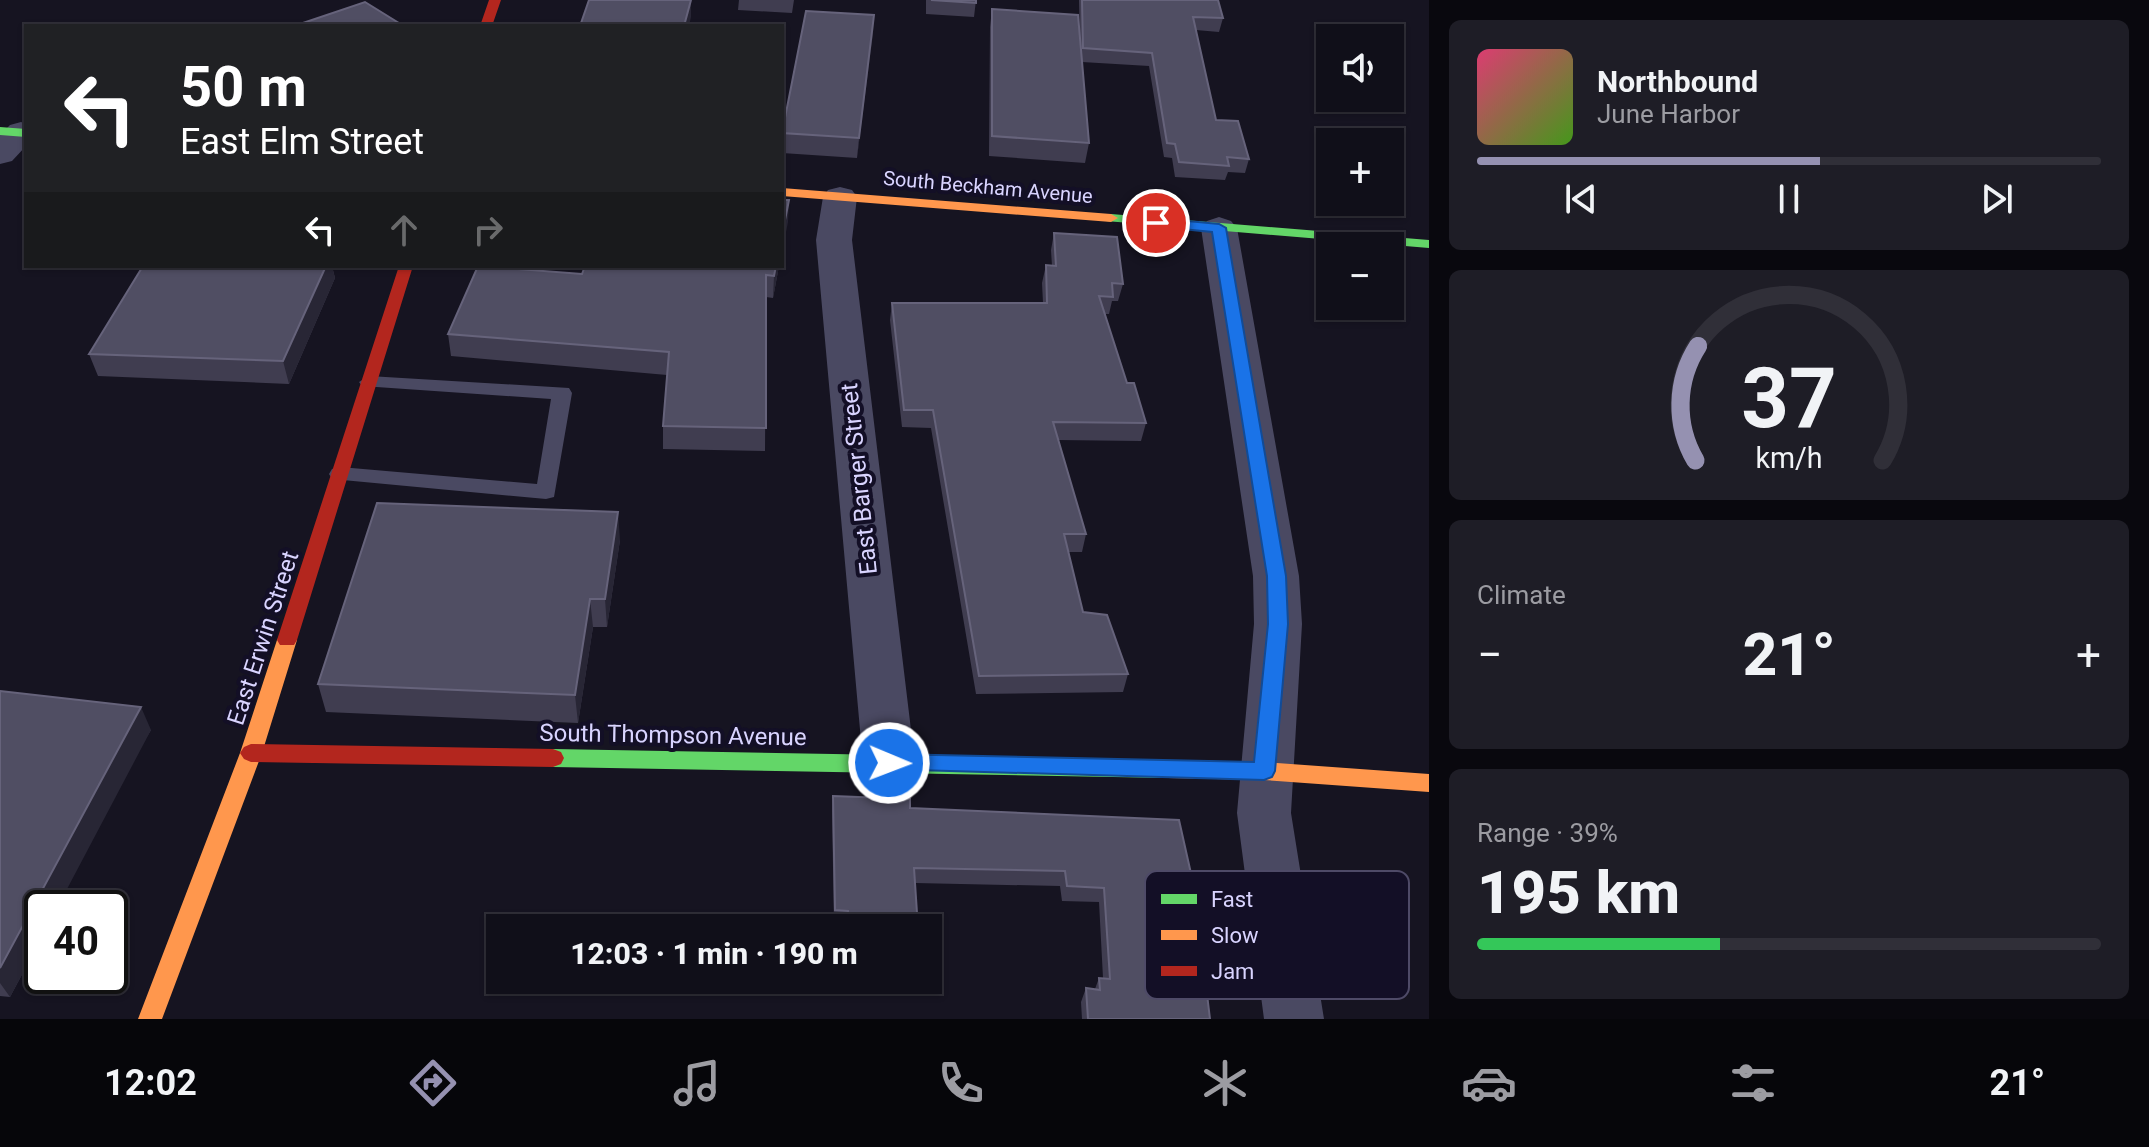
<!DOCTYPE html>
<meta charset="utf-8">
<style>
:root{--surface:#100f19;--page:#1e1d26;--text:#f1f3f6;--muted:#9c9ca2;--line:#302f38;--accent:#9591b1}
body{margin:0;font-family:Roboto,sans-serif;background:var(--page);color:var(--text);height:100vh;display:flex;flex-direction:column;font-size:30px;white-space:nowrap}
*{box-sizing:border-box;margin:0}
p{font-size:26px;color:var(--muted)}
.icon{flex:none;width:44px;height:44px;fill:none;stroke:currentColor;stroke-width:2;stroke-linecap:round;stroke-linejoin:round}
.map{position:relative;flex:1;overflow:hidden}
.details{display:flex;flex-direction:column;gap:20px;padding:20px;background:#09080e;width:720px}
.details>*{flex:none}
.hud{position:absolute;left:24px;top:24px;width:760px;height:244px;border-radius:0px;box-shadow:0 2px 6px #0004,0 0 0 2px var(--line);background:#202124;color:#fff;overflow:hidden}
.tools{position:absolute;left:1316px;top:24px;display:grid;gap:16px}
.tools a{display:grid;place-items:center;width:88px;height:88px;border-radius:0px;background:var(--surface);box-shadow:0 2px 6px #0004,0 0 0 2px var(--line);font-size:40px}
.speed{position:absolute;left:24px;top:890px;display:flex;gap:16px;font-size:40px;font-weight:700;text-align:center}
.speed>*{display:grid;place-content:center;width:104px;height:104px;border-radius:50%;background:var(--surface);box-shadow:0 2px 6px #0004,0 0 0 2px var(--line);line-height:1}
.speed .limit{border:4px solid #111;border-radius:12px;background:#fff;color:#111}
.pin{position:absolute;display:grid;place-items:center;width:68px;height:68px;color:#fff;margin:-34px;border:4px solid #fff;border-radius:50%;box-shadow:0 2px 8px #0007}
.me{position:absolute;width:88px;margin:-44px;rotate:91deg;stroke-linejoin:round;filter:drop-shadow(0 0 6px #0008)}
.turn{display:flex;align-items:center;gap:28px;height:168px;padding:0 24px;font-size:36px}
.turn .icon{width:104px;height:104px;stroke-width:2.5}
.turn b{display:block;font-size:56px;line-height:68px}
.lanes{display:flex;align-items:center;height:76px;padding:0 24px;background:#0003;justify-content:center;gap:40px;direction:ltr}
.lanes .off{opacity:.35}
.big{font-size:60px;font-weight:800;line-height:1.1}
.details .card{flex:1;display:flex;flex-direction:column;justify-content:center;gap:12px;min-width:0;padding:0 28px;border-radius:12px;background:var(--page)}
.details .dial{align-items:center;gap:0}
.dial svg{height:208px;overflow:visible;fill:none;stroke:var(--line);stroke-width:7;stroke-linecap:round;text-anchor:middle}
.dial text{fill:var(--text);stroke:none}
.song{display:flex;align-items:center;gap:24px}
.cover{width:96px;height:96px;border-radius:12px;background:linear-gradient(135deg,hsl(340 70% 55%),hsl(100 70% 35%))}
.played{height:8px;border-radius:4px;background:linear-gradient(90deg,var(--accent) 55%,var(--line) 55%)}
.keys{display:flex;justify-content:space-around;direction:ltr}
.heat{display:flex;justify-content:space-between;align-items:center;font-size:44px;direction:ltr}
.charge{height:12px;border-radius:6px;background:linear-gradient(90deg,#34c759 39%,var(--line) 0)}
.trip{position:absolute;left:486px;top:914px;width:456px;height:80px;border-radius:0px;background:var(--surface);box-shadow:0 2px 6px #0004,0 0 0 2px var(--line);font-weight:800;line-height:80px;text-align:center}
.tab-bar{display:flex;height:128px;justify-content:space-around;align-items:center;background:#06060a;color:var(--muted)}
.tab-bar .icon{width:56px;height:56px}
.tab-bar .active{color:var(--accent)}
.tab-bar b{font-size:36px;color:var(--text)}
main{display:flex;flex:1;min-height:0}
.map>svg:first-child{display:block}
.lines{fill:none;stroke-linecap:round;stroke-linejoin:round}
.lane{fill:#4a4962;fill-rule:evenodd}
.street{fill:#4a4962;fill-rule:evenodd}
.fast{fill:#63d668;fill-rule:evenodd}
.slow{fill:#ff974d;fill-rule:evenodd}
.jam{fill:#b3261e;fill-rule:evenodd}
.wall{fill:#403d50}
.shaded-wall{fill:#282635}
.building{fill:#504e63;stroke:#66637b;stroke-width:2}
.route{fill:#1a73e8;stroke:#114b97;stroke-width:2}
.labels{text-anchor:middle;stroke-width:8;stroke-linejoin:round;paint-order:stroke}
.far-street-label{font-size:20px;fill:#d9d4ff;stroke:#130f26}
.street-label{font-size:24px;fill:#d9d4ff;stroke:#130f26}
.key{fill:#130f26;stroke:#4e4a67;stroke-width:2}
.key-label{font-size:22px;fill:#d9d4ff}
</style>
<main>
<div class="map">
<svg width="1429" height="1019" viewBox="0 0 1429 1019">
<rect width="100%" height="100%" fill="#161421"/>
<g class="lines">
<!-- lane -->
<path class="lane" d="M369 376 569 388 572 393 554 497 546 499 332 479 329 474 332 469 340 467 537 484 551 399 362 386 359 382Z"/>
<!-- street -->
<path class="street" d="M21 122 26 124V146L12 161 0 164V135L10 125Z
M840 187 852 190 857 197 852 240 915 763 907 778 889 784 871 778 863 763 816 240 823 197 828 190Z
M1219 217 1231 221 1237 228 1299 576 1302 624 1291 813 1324 1019H1264L1237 813 1254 624 1253 576 1201 228 1207 221Z"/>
<!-- fast -->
<path class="fast" d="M0 127 26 129V137L0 135Z
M1111 214 1429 240V248L1106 221V215Z
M553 749 1168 760 1176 763 1179 769 1176 775 1168 778 553 767 545 764 542 758 545 752Z"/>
<!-- slow -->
<path class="slow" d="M782 188 1111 214 1118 218 1111 222 782 196Z
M287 633 294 635 297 640 262 753 162 1019H138L240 753 277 640 280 635Z
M1168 760 1264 762 1429 774V792L1264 780 1168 778 1160 775 1157 769 1160 763Z"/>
<!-- jam -->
<path class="jam" d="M489 0H501L492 26H480Z
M399 266H413L297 640 294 645H280L277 640Z
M251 744 553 749 561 752 564 758 561 764 553 767 251 762 244 759 240 753 244 747Z"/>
</g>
<!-- wall -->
<path class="wall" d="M739 0H794L792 13 738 10Z
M926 0H976L974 17 926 14Z
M1079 0H1218L1223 18 1219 32 1196 30 1216 120 1249 159 1245 173 1228 172 1225 180 1175 177 1172 158 1164 157 1149 66 1082 62 1089 143 1085 163 989 156 990 27 992 9 1080 43Z
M874 15 857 158 782 153V133Z
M1054 233 1123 284 1118 301H1112L1109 314H1105L1127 383 1146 423 1141 441 1058 440 1086 534 1082 552H1068L1083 612 1128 674 1123 692 976 694 931 428 902 427 890 320 892 303H1043L1042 283 1046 265 1052 266 1051 250Z
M143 266H332L335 278 289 384 98 376 89 354Z
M585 266H779L773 298 766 297 765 451 663 449V426L667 375 451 356 448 334 582 274Z
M620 540 607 627H593L578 723 326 712 318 684Z
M0 691 151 730 42 908V937L10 997 0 996Z
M833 796 910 808 1179 820 1210 1019H1082L1081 1002 1086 988 1095 989 1099 978H1103L1099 902 1062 901 1060 886 915 883 918 928H846V926L834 925 832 811Z"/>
<!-- shaded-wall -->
<path class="shaded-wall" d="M691 0V17L689 26H684Z
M874 15 873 34 857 158 859 138Z
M789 200 788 222 782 252V235Z
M326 266H332L335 278 289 384 283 361Z
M776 266H779L773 298 774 276Z
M618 512 620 540 607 627 605 599Z
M590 599 593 627 578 723 575 695Z
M141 707 151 730 57 908H42V937L10 997 0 983V968Z"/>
<!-- building -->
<path class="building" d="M589 0H691L684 26H580Z
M931 0H976V3Z
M1082 0H1218L1223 18 1193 17 1216 120 1238 121 1249 159 1227 157 1229 166 1179 162 1175 144 1167 143 1152 53 1083 48Z
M365 2 402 25 399 26H294Z
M992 9 1078 15 1089 143 992 136Z
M806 11 874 15 859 138 782 133Z
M782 200H789L782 235Z
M1054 233 1117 237 1123 284 1112 283 1113 297 1099 296 1127 383H1134L1146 423 1053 422 1086 534H1064L1083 612 1107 615 1128 674 979 676 933 410H904L892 303H1047L1046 265 1056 266Z
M143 266H326L283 361 89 354Z
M478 266 582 274 585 266H776L774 276 766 275V428L663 426 669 352 448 334Z
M377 503 618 512 605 599H590L575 695 318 684Z
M0 691 141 707 0 968Z
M833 796 910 799V808L1179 820 1194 887 1210 1019H1088L1086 988 1100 990 1099 978 1110 979 1104 888 1067 886 1065 871 914 868 918 928H848V911L835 910Z"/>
<!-- route -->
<path class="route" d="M1156 218 1219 224 1226 228 1286 576 1288 624 1275 771 1272 777 1264 780 882 769 878 763 882 756 889 754 1254 762 1268 624 1267 576 1212 232 1151 226 1149 223Z"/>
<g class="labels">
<!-- far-street labels -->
<g class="far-street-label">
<text transform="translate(988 187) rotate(5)" y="7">South Beckham Avenue</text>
</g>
<!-- street labels -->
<g class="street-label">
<text transform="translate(859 479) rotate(-96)" y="8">East Barger Street</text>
<text transform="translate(263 638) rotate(-72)" y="8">East Erwin Street</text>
<text transform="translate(673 735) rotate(1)" y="8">South Thompson Avenue</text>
</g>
</g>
<!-- legend -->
<rect x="1145" y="871" width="264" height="128" rx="12" class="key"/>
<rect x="1161" y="894" width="36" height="10" fill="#63d668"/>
<rect x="1161" y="930" width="36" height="10" fill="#ff974d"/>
<rect x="1161" y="966" width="36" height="10" fill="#b3261e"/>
<g class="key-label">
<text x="1211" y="907">Fast</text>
<text x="1211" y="943">Slow</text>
<text x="1211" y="979">Jam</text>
</g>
</svg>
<div class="tools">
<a><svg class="icon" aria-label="sound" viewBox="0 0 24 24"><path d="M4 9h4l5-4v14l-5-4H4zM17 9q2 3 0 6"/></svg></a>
<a>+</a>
<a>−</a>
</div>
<div class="speed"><div class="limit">40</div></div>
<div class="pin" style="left:1156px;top:223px;background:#d93025"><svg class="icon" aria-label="arrive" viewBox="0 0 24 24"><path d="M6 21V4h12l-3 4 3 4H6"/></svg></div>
<svg class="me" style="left:889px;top:763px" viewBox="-20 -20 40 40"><circle r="17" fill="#1a73e8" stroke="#fff" stroke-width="3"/><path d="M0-11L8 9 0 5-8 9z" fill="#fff"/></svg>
<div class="trip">12:03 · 1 min · 190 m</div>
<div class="hud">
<div class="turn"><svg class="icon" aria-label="left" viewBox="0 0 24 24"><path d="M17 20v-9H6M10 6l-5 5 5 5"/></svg><div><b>50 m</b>East Elm Street</div></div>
<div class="lanes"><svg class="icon" aria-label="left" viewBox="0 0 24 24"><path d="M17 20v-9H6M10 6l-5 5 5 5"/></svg><svg class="icon off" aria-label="ahead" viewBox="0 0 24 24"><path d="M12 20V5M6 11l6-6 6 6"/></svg><svg class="icon off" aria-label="right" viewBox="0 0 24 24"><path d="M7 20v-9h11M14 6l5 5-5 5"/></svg></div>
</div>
</div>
<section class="details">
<div class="card">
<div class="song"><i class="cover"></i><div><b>Northbound</b><p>June Harbor</p></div></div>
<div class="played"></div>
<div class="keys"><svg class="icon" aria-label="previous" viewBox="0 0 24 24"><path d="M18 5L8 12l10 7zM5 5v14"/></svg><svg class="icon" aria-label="pause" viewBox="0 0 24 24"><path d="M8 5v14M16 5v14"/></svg><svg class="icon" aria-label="next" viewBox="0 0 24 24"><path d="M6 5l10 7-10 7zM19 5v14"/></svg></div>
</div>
<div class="card dial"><svg viewBox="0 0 100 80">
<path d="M14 69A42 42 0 1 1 86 69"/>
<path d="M14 69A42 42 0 0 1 15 25" stroke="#9591b1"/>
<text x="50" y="56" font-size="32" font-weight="700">37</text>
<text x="50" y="72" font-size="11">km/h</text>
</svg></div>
<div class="card"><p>Climate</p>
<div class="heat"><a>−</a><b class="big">21°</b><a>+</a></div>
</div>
<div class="card"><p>Range · 39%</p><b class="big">195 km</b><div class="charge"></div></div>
</section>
</main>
<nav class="tab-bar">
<b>12:02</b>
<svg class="icon active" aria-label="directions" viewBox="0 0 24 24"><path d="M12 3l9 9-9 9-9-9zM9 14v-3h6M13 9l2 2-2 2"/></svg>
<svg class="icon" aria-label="music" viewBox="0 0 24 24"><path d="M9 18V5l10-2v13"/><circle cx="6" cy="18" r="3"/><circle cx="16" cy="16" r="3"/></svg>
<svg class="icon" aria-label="phone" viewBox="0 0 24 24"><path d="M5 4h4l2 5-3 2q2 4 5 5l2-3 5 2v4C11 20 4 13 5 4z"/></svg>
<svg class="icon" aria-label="climate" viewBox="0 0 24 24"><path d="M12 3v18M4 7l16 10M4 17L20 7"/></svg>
<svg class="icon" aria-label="car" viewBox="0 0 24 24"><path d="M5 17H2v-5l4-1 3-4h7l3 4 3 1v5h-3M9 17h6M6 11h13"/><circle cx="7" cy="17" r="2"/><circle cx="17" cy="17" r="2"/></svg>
<svg class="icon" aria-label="filters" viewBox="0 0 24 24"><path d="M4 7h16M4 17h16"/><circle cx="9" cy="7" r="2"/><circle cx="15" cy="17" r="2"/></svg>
<b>21°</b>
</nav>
